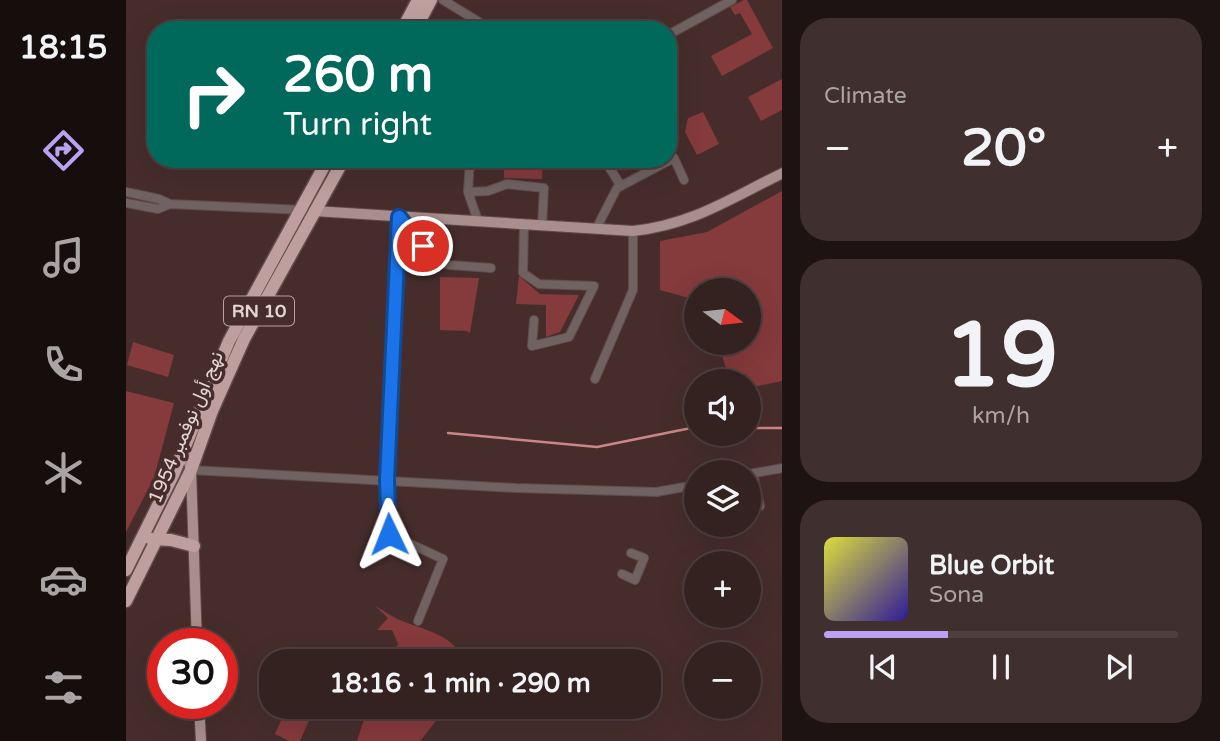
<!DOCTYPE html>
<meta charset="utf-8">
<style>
:root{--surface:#342221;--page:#3f2f2e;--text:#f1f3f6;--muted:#a9a4a5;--line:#4e3f3f;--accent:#bca0f2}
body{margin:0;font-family:"Varela Round",Vazirmatn,sans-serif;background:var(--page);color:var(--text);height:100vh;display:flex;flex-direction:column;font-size:26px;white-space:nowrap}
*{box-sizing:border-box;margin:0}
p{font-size:23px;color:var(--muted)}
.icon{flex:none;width:38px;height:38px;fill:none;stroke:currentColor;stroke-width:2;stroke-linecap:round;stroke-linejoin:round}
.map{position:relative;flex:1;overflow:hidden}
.sheet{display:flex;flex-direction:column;gap:18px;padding:18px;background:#1d1312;width:438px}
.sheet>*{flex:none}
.banner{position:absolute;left:21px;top:21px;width:530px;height:147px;border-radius:28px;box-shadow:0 7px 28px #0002,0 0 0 2px var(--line);background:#00695c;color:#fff;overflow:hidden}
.needle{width:46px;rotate:105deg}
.buttons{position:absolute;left:558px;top:278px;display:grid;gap:14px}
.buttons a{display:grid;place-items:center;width:77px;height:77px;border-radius:50%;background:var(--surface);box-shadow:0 7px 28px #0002,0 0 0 2px var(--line);font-size:35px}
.speed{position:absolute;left:21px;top:628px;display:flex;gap:14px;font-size:35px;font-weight:700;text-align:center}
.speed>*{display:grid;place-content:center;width:91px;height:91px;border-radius:50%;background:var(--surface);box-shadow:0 7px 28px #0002,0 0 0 2px var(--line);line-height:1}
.speed .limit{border:10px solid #d22;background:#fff;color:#111}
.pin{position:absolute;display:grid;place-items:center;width:60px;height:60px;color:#fff;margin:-30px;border:4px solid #fff;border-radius:50%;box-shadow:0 2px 7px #0007}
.me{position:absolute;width:77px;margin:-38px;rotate:358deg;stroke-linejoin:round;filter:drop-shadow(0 0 5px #0008)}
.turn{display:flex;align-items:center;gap:24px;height:147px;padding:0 21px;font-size:32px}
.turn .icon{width:91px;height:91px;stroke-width:2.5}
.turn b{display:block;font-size:49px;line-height:60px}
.big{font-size:52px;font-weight:700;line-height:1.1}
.sheet .tile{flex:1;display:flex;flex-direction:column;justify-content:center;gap:10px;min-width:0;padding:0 24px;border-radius:28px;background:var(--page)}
.sheet .dial{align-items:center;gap:0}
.dial b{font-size:91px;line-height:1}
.song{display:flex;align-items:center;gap:21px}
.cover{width:84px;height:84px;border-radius:10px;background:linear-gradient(135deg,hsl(60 70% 55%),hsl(250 70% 35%))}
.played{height:7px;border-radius:4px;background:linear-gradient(90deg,var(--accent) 35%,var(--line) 35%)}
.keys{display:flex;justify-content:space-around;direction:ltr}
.heat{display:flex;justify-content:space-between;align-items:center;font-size:38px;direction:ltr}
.trip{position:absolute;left:133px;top:649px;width:402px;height:70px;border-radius:28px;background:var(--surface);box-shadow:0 7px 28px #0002,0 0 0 2px var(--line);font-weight:700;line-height:70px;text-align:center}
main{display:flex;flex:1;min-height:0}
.tabs{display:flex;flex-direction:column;width:126px;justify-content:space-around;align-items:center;background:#150e0d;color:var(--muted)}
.tabs .icon{width:49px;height:49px}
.tabs .selected{color:var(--accent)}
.tabs b{font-size:32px;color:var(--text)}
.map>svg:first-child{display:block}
.green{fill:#853a3b}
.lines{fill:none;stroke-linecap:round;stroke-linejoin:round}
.stream{stroke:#cb8685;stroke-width:2.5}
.minor-casing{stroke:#624b4a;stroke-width:10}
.major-casing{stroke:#624b4a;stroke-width:12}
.highway-casing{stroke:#624b4a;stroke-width:15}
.minor{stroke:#6f6261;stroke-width:8}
.major{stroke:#a88e8d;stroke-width:10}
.highway{stroke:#bf9f9e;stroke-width:12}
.route-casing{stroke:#114b97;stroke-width:18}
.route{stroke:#1a73e8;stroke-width:12}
.labels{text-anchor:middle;stroke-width:7;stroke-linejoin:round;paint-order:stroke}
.shield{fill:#462d2c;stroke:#b5a2a1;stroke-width:2}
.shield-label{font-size:18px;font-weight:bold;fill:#e4d4d3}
.street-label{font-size:19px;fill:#e4d4d3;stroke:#462d2c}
</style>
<main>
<nav class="tabs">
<b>18:15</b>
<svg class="icon selected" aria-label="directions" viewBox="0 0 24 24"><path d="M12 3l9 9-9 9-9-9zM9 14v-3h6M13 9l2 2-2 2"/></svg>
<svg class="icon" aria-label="music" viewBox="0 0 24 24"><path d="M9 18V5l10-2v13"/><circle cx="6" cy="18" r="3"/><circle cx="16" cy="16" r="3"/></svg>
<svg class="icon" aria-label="phone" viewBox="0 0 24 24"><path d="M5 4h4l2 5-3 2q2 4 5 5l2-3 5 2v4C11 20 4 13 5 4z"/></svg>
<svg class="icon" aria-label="climate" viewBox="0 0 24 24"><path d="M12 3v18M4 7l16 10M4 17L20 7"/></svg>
<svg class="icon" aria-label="car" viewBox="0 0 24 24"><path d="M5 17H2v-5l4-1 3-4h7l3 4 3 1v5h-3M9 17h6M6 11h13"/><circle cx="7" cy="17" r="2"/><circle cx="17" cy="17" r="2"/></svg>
<svg class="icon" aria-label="filters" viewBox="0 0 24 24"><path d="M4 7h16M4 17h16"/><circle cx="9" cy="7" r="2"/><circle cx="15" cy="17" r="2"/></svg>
</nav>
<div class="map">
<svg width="657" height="741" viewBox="0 0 657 741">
<rect width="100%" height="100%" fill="#462d2c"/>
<!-- green -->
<path class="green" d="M618 0H621L647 48 596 76 585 56 626 34 614 13 609 15 604 7Z
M656 79V110L635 121 622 97Z
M577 112 593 144 571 155 559 132 562 118Z
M378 159H417L416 179 378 178Z
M656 191V381L623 388V382L604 381 592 343H623V290H570V300L534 290V241L581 232Z
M393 276 414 294 453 295 434 332 420 337V305L390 304Z
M314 277 353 278 344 333 341 331 314 330Z
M7 342 48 355 42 377 1 365Z
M0 391 48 403 28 478 0 532Z
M249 606C258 610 265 617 274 620 292 628 316 632 329 647L327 661H264L272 644 266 630H251L262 618Z
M161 707H189L174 741H163L149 734Z
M242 707H313L310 721 294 741H231Z"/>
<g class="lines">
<!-- stream -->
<path class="stream" d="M623 428H657
M322 433 471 447 570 427"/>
<!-- minor casing -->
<g class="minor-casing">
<path id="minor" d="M317 0 366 30
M542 35 606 0
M344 159 342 192 352 221
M478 159 495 186
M0 192 33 199 44 204
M342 192 362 191 381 184 418 188 416 225
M0 203 32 209 44 204 177 210
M273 217 261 480 263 534 317 559 292 621
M273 217 308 260 323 265 365 268
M473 223 491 188 548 158 558 180
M398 225 397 273 413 284 468 286 443 337 406 346 408 320
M469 379 507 290V231
M65 470 390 488 530 492 570 485
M623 474 657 468
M627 474 634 506
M496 574 509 580 518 558 505 553"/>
</g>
<!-- major casing -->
<g class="major-casing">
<path id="major" d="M188 211 507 231C566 225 605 198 657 173
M59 449 65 470 71 644
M73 704 75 741"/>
</g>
<!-- highway casing -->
<g class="highway-casing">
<path id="highway" d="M276 30 292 0
M289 30 305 0
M25 539 45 540 68 546
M0 570 48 473 103 341 202 159
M0 601 65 470 86 411 118 339 218 159"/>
</g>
<!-- minor -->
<use href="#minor" class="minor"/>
<!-- major -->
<use href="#major" class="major"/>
<!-- highway -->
<use href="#highway" class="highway"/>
</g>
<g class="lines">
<!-- route casing -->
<g class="route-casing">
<path id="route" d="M263 534 261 480 273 217 297 246"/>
</g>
<!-- route -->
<use href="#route" class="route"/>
</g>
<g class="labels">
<!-- shield labels -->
<rect class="shield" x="98" y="296.5" width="70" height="29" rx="5"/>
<g class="shield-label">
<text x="133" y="317">RN 10</text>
</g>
<!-- street labels -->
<g class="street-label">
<text transform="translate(59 427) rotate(-67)" y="7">نهج أول نوفمبر 1954</text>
</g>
</g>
</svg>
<div class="buttons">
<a><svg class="needle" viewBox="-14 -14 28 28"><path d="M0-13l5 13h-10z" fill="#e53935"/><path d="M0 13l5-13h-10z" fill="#a9a4a5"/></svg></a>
<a><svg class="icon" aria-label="sound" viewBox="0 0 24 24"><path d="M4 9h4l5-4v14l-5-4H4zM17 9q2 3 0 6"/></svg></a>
<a><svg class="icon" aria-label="layers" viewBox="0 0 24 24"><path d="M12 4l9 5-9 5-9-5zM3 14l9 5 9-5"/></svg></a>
<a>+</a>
<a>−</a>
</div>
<div class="speed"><div class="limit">30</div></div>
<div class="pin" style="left:297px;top:246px;background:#d93025"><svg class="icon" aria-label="arrive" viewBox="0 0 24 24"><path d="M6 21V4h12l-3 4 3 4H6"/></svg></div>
<svg class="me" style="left:263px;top:534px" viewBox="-20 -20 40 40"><path d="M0-17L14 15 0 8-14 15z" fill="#1a73e8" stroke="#fff" stroke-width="4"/></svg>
<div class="trip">18:16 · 1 min · 290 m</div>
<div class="banner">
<div class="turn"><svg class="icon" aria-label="right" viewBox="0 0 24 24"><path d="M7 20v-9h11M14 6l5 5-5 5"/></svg><div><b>260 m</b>Turn right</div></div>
</div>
</div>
<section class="sheet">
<div class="tile"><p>Climate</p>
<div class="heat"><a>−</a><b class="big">20°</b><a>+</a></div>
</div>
<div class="tile dial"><b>19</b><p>km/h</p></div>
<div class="tile">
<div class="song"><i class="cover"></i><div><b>Blue Orbit</b><p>Sona</p></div></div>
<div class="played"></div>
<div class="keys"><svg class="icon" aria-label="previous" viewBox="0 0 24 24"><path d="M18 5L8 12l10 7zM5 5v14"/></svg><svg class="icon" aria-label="pause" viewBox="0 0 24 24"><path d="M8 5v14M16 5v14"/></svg><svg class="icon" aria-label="next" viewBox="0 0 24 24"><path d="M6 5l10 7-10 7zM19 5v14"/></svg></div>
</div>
</section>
</main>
